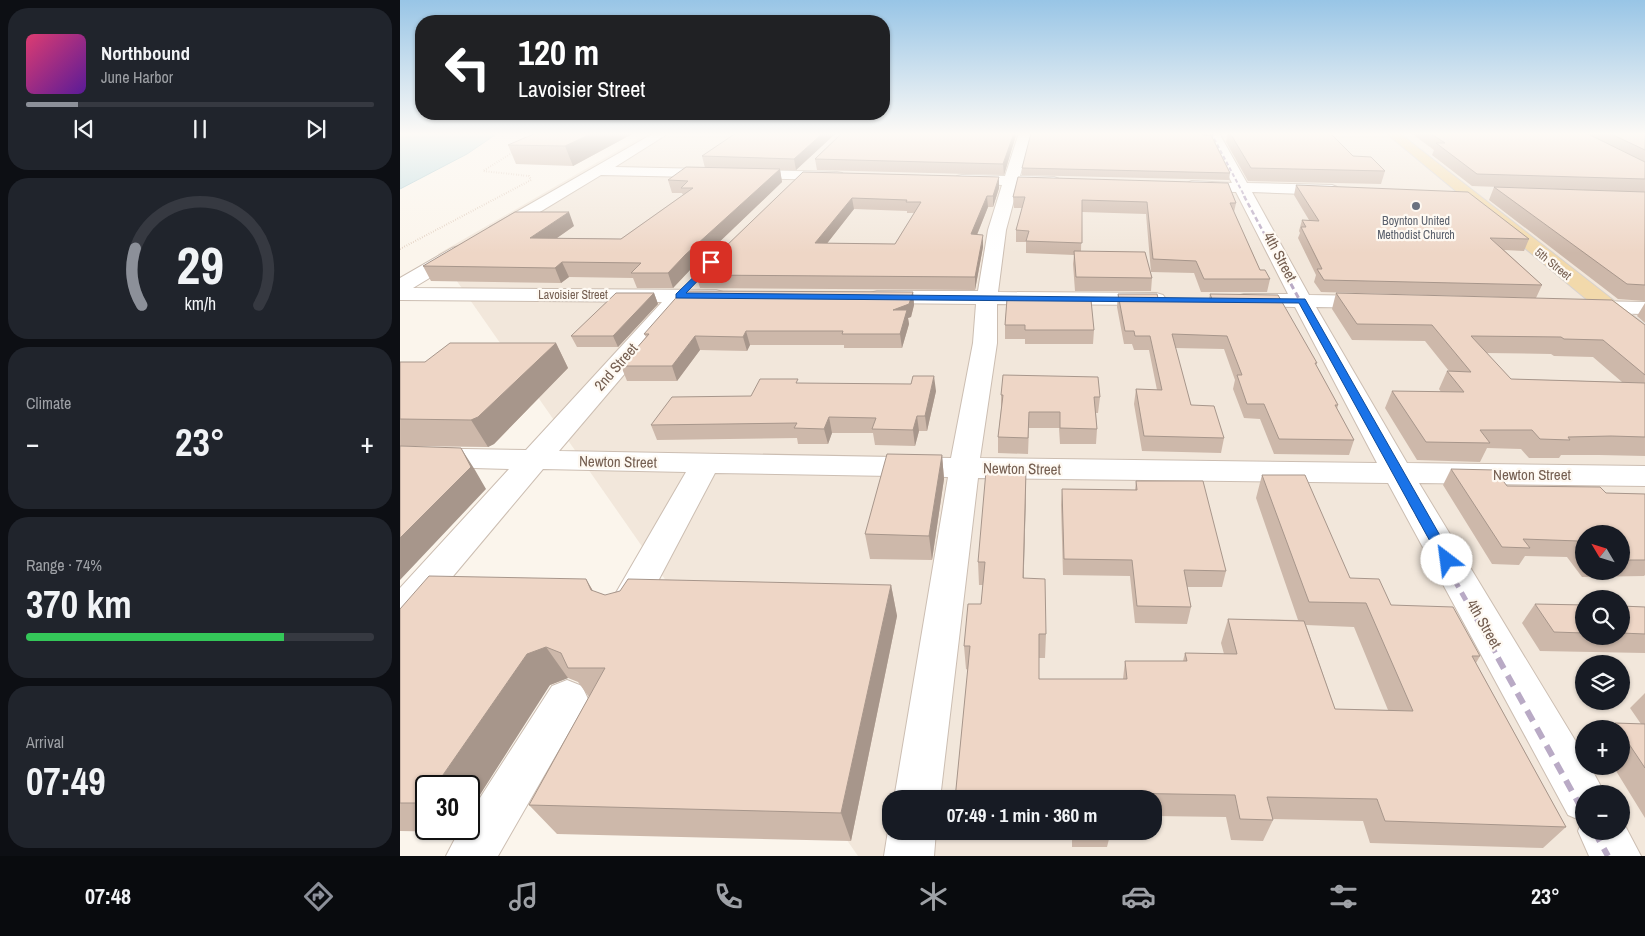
<!DOCTYPE html>
<meta charset="utf-8">
<style>
:root{--surface:#171b24;--page:#20242c;--text:#f1f3f6;--muted:#9ea1a6;--line:#363941;--accent:#8c9099}
body{margin:0;font-family:"Archivo Narrow",sans-serif;background:var(--page);color:var(--text);height:100vh;display:flex;flex-direction:column;font-size:19px;white-space:nowrap}
*{box-sizing:border-box;margin:0}
p{font-size:16px;color:var(--muted)}
.icon{flex:none;width:28px;height:28px;fill:none;stroke:currentColor;stroke-width:2;stroke-linecap:round;stroke-linejoin:round}
.map{position:relative;flex:1;overflow:hidden}
.details{display:flex;flex-direction:column;gap:8px;padding:8px;background:#0d0f14;width:400px}
.details>*{flex:none}
.guide{position:absolute;left:15px;top:15px;width:475px;height:105px;border-radius:20px;box-shadow:0 1px 4px #0004;background:#202124;color:#fff;overflow:hidden}
.needle{width:32px;rotate:308deg}
.tools{position:absolute;left:1175px;top:525px;display:grid;gap:10px}
.tools a{display:grid;place-items:center;width:55px;height:55px;border-radius:50%;background:var(--surface);box-shadow:0 1px 4px #0004;font-size:25px}
.speed{position:absolute;left:15px;top:775px;display:flex;gap:10px;font-size:25px;font-weight:700;text-align:center}
.speed>*{display:grid;place-content:center;width:65px;height:65px;border-radius:50%;background:var(--surface);box-shadow:0 1px 4px #0004;line-height:1}
.speed .limit{border:2px solid #111;border-radius:8px;background:#fff;color:#111}
.pin{position:absolute;display:grid;place-items:center;width:42px;height:42px;color:#fff;margin:-21px;border-radius:10px;box-shadow:0 2px 8px #0006}
.me{position:absolute;width:55px;margin:-28px;rotate:330deg;stroke-linejoin:round;filter:drop-shadow(0 0 4px #0008)}
.turn{display:flex;align-items:center;gap:18px;height:105px;padding:0 20px;font-size:22px}
.turn .icon{width:65px;height:65px;stroke-width:2.5}
.turn b{display:block;font-size:35px;line-height:42px}
.big{font-size:38px;font-weight:700;line-height:1.1}
.details .tile{flex:1;display:flex;flex-direction:column;justify-content:center;gap:8px;min-width:0;padding:0 18px;border-radius:20px;background:var(--page)}
.details .dial{align-items:center;gap:0}
.dial svg{height:130px;overflow:visible;fill:none;stroke:var(--line);stroke-width:7;stroke-linecap:round;text-anchor:middle}
.dial text{fill:var(--text);stroke:none}
.song{display:flex;align-items:center;gap:15px}
.cover{width:60px;height:60px;border-radius:8px;background:linear-gradient(135deg,hsl(340 70% 55%),hsl(270 70% 35%))}
.played{height:5px;border-radius:2px;background:linear-gradient(90deg,var(--accent) 15%,var(--line) 15%)}
.keys{display:flex;justify-content:space-around;direction:ltr}
.heat{display:flex;justify-content:space-between;align-items:center;font-size:28px;direction:ltr}
.charge{height:8px;border-radius:4px;background:linear-gradient(90deg,#34c759 74%,var(--line) 0)}
.trip{position:absolute;left:482px;top:790px;width:280px;height:50px;border-radius:20px;background:var(--surface);box-shadow:0 1px 4px #0004;font-weight:700;line-height:50px;text-align:center}
.menu{display:flex;height:80px;justify-content:space-around;align-items:center;background:#090b0e;color:var(--muted)}
.menu .icon{width:35px;height:35px}
.menu .current{color:var(--accent)}
.menu b{font-size:22px;color:var(--text)}
main{display:flex;flex:1;min-height:0}
.map>svg:first-child{display:block}
.residential{fill:#f2e7db;fill-rule:evenodd}
.water{fill:#c1dee3;stroke:#a9ccd4}
.lines{fill:none;stroke-linecap:round;stroke-linejoin:round}
.minor-casing{stroke:#ccbeb2;stroke-width:2}
.major-casing{stroke:#d8d2ce;stroke-width:2}
.path{stroke:#d3baa8;stroke-width:2;stroke-dasharray:0.5 2;stroke-linecap:butt}
.minor{fill:#fff;fill-rule:evenodd}
.major{fill:#f2d9ab;fill-rule:evenodd}
.rail-far5{stroke:#b9aac5;stroke-width:2;stroke-dasharray:4 2.5;stroke-linecap:butt}
.rail-far4{stroke:#b9aac5;stroke-width:2.5;stroke-dasharray:5 3;stroke-linecap:butt}
.rail-far3{stroke:#b9aac5;stroke-width:3;stroke-dasharray:6 4;stroke-linecap:butt}
.rail-far2{stroke:#b9aac5;stroke-width:4;stroke-dasharray:8 5;stroke-linecap:butt}
.rail-far1{stroke:#b9aac5;stroke-width:5;stroke-dasharray:9 6;stroke-linecap:butt}
.rail{stroke:#b9aac5;stroke-width:6;stroke-dasharray:12 8;stroke-linecap:butt}
.wall{fill:#cdb8aa;fill-rule:evenodd}
.shaded-wall{fill:#a7968b}
.building{fill:#eed6c6;stroke:#a7968b;fill-rule:evenodd}
.route{fill:#1a73e8;stroke:#114b97}
.worship-dot{fill:#6b7280;stroke:#fef9f2;stroke-width:2}
.labels{text-anchor:middle;stroke-width:4.5;stroke-linejoin:round;paint-order:stroke}
.far-worship-label{font-size:12px;fill:#5b616d;stroke:#fef9f2}
.far-street-label{font-size:12px;fill:#745e50;stroke:#fef9f2}
.street-label{font-size:15px;fill:#745e50;stroke:#fef9f2}
</style>
<main>
<section class="details">
<div class="tile">
<div class="song"><i class="cover"></i><div><b>Northbound</b><p>June Harbor</p></div></div>
<div class="played"></div>
<div class="keys"><svg class="icon" aria-label="previous" viewBox="0 0 24 24"><path d="M18 5L8 12l10 7zM5 5v14"/></svg><svg class="icon" aria-label="pause" viewBox="0 0 24 24"><path d="M8 5v14M16 5v14"/></svg><svg class="icon" aria-label="next" viewBox="0 0 24 24"><path d="M6 5l10 7-10 7zM19 5v14"/></svg></div>
</div>
<div class="tile dial"><svg viewBox="0 0 100 80">
<path d="M14 69A42 42 0 1 1 86 69"/>
<path d="M14 69A42 42 0 0 1 10 34" stroke="#8c9099"/>
<text x="50" y="56" font-size="32" font-weight="700">29</text>
<text x="50" y="72" font-size="11">km/h</text>
</svg></div>
<div class="tile"><p>Climate</p>
<div class="heat"><a>−</a><b class="big">23°</b><a>+</a></div>
</div>
<div class="tile"><p>Range · 74%</p><b class="big">370 km</b><div class="charge"></div></div>
<div class="tile"><p>Arrival</p><b class="big">07:49</b></div>
</section>
<div class="map">
<svg width="1245" height="856" viewBox="0 0 1245 856">
<rect width="100%" height="100%" fill="#fbf5ec"/>
<!-- residential -->
<path class="residential" d="M248 133H1245V856H458L38 254ZM1184 534H1221V571H1184ZM1184 599H1221V636H1184ZM1184 664H1221V701H1184ZM1184 729H1221V766H1184ZM1184 794H1221V831H1184ZM491 799H754V831H491Z"/>
<!-- water -->
<path class="water" d="M0 133H98L67 154 0 189Z"/>
<g class="lines">
<!-- minor casing -->
<g class="minor-casing">
<path id="minor" d="M254 133H269L215 167 437 172 442 173 444 176 442 179 437 180 201 175 102 235 96 236 90 235 87 231 90 227Z
M619 133H631L620 176 654 177 659 179 662 182 659 185 654 187 618 185 606 230 598 292 756 293 763 295 766 299 763 303 756 305 597 304V343L580 458 977 463 895 307 844 306 837 304 833 300 837 296 844 294H888L836 192 792 191 787 189 784 186 787 183 792 181 832 183 807 133H819L847 183 932 185 937 187 940 190 937 193 932 195 852 192 909 295 971 296 978 298 982 302 978 306 971 308 916 307 1007 463 1245 466V486L1019 483 1184 755V766H1190L1205 794H1184V831H1221V818L1241 856H1189L1178 831 1182 821 1168 815 988 483 578 478 540 799H494L548 477 315 473 237 621 224 625 211 621 206 610 286 472 143 469 13 624 0 628V588L109 469 0 466V448L126 450 262 302 0 300V278L52 248 59 246 66 248 68 252 66 256 13 288 316 290 323 292 326 296 323 300 316 302H278L281 306 278 311 159 451 551 458 573 343 576 304 477 303 470 301 467 297 470 293 477 291H578L588 230 602 185 562 183 557 182 555 179 557 176 562 175 605 176Z
M1187 301 1245 302V314L1187 313 1179 312 1176 307 1179 302Z
M167 680 182 686 188 699 98 856H46L60 829H69V815L152 686Z
M491 823V831H536L534 856H484L488 831Z"/>
</g>
<!-- major casing -->
<g class="major-casing">
<path id="major" d="M986 133H999L1245 325V343L1237 341Z"/>
</g>
<!-- path -->
<path class="path" d="M0 249 131 180 129 176 83 171 115 151"/>
<!-- minor -->
<use href="#minor" class="minor"/>
<!-- major -->
<use href="#major" class="major"/>
<!-- rail-far5 -->
<path class="rail-far5" d="M811 133 845 197"/>
<!-- rail-far4 -->
<path class="rail-far4" d="M844 196 887 276"/>
<!-- rail-far3 -->
<path class="rail-far3" d="M886 275 941 376"/>
<!-- rail-far2 -->
<path class="rail-far2" d="M941 375 1011 502"/>
<!-- rail-far1 -->
<path class="rail-far1" d="M1010 501 1099 659"/>
<!-- rail -->
<path class="rail" d="M1098 658 1184 813
M1194 831 1208 856"/>
</g>
<!-- wall -->
<path class="wall" d="M234 133 173 166 116 164 108 145Z
M436 133 396 170H380L382 182 290 270 273 288H237L233 278 169 277 161 283 31 281 23 266 174 226 157 238 221 239 283 195 282 193H272L268 180 305 168 302 156Z
M442 133H616V135L604 175 417 170 415 159Z
M828 133H930L953 156 985 171 981 184 848 181 826 142Z
M1011 133H1245V301L1218 299 1089 200 1094 187 1211 191 1072 186 1032 155 1034 150Z
M803 135 830 173 829 180 622 175V168Z
M403 172 599 177V188L593 207H588L577 235 583 247 575 290 300 288 296 275ZM454 209 507 211V213H514L495 244 427 243Z
M896 185 1129 239 1124 251 1104 250 1142 285 1136 298 921 292 914 282 916 275 898 238 900 233 899 231 902 220H909L894 195Z
M613 197 836 203 834 212 860 270 870 279 867 292H801L794 273 751 272 746 214 682 212 681 251 752 278 751 291H675L673 264 674 255 626 253V242H616V230L622 208H614Z
M513 292 514 305 511 317 508 318 509 324 502 348H444V345H350L347 351 300 350 277 381H227L221 366 246 337 244 334Z
M254 293 258 304 218 347H177L171 336Z
M936 293 1245 325V456L1199 455H1161L1159 458H1129L1121 449 1087 448 1080 462 1017 460 985 408 992 391 1041 392 1039 389 1047 371H1049L1025 341 952 340 932 309ZM1086 353 1151 354 1154 356 1193 357 1222 382 1111 379Z
M718 294 758 298 809 299 810 294 917 363 916 365 938 405 937 409 954 440 949 455 874 454 860 419 844 418 833 389 835 380 824 349 775 348 791 405 824 438 821 453 742 451 734 404 736 389 757 390 749 350H734L732 344H724L717 307Z
M607 299 694 330 693 344H625V339H605V325Z
M1245 303V323L1237 316Z
M156 343 168 368 94 444 88 447 0 446V362H25Z
M399 383 536 391 527 431H519L515 446 475 445 473 433H432L428 444H398L397 438 257 440 251 425 351 396Z
M601 395 700 397 698 413H696L697 429 696 444H660L659 428H629L628 454 598 453V437L601 409Z
M542 455 544 479 532 560 470 559 465 534Z
M1051 469 1107 486 1206 493 1245 494V575L1244 576 1182 577 1167 557 1125 556 1119 565 1092 564 1043 485ZM1184 534H1221V571H1184Z
M626 471 623 578 646 634 645 658H639V679H723L725 661H783L785 653 824 654 821 643 828 619 898 620 856 498 862 475 950 578 991 605 1080 656 1076 663 1166 827 1143 848 970 843 963 821 873 819V820L863 841 831 840 826 817 754 816V799H555L568 670 566 669 564 646 581 604 583 585H579L578 562ZM906 625 954 627 988 710 935 709Z
M736 481 826 571 822 587H787L791 607 787 624 735 623 730 576 663 575 661 505 662 489 735 490Z
M186 579 193 591 205 595 491 585 497 616 451 841 157 834 129 805 189 697 178 682 168 678 150 685 26 786V829H59L56 832 0 831V609Z
M1135 604 1184 605V636H1221V606L1245 607V653L1140 651 1122 623Z
M1245 693V818L1213 766H1221V729H1209L1215 723 1241 724 1230 708Z
M557 831H712L711 838 709 839 707 847H672V840L634 839V834L557 832Z"/>
<!-- shaded-wall -->
<path class="shaded-wall" d="M193 133H234L173 166 165 146Z
M423 133H436L396 170 394 159Z
M614 133H616V135L604 175 603 164Z
M380 169 382 182 290 270 273 288 268 273 285 255Z
M599 177V188L593 207V196Z
M587 196 588 207 572 247 571 234Z
M452 198 454 209 418 255 415 243Z
M169 212 174 226 137 252 130 238Z
M583 235V247L575 290V277Z
M162 262 169 277 161 283 155 268Z
M513 292 514 305 511 317 508 318 509 324 502 348 500 334 493 310Z
M254 293 258 304 218 347 213 336Z
M346 331 350 345 347 351 343 337Z
M295 336 300 350 277 381 272 366Z
M156 343 168 368 94 444 88 447 71 420Z
M534 376 536 391 527 431 525 416Z
M517 416 519 431 515 446 513 430Z
M429 417 432 433 428 444 424 429Z
M61 448 75 470 86 489 0 580V538Z
M542 455 544 479 532 560 529 536Z
M626 471V494L623 602V578Z
M186 579 204 610 191 590Z
M491 585 497 616 451 841 441 813Z
M146 647 168 678 150 685 69 812V786H36V785L127 654Z
M26 800V806L23 803Z
M53 829H59L56 832Z"/>
<!-- building -->
<path class="building" d="M136 133H193L165 146 108 145Z
M336 133H423L394 159 302 156Z
M442 133H614L603 164 415 159Z
M631 133H802L803 135H811L830 173 622 168Z
M830 133H930L953 156 971 157 985 171 851 168Z
M1030 133H1186L1245 162V179L1077 174 1036 143H1045Z
M1209 133H1245V150Z
M286 167 380 169 285 255 268 273H231L241 263 162 262 155 268 23 266 115 212H169L130 238 221 239 293 188H281L288 181 268 180Z
M403 172 599 177 593 196H587L571 234 583 235 575 277 296 275ZM452 198 507 200 506 202H521L495 244 415 243Z
M618 177 828 183 836 203H830L860 270H865L870 279H804L796 261 753 259 747 202 682 200V243L626 241 629 231 616 230 625 197H613Z
M896 185 1068 192 1129 239 1090 238 1142 285 924 280 917 269H922L901 227H906L902 220 919 221Z
M1094 187 1245 192V285L1227 284Z
M674 251 745 252 752 278 676 277Z
M282 291 513 292 509 304 493 310H507L500 334H442L443 331H346L343 337 295 336 272 366H221L249 334H244Z
M216 293H254L213 336H171Z
M936 293 1212 300 1245 325V375L1203 340 1164 339 1161 337 1071 336 1111 379 1245 383V437L1211 436 1168 437 1170 440 1140 439 1132 430H1080L1090 443 1026 442 992 391 1064 392 1047 371 1071 372 1032 325 957 324Z
M718 294H757L758 298 812 299 810 294 878 295 917 363H915L938 405H935L954 440 879 439 864 404H847L837 375H842L827 336 772 334 791 405 814 406 824 438 744 436 736 389 762 390 750 336H735L734 331H725Z
M607 299 691 300 694 330H625V325H605Z
M50 343H156L78 417 71 420 0 419V362H25Z
M603 375 698 377 700 397H694L697 429 660 428V412H629L628 438 598 437 603 395H601Z
M513 376H534L525 416H517L513 430 472 429 476 418 429 417 424 429 394 428 397 423 251 425 272 397 351 396 360 379H398L396 383 511 384Z
M0 446 61 448 71 467 0 538Z
M487 454 542 455 529 536 465 534Z
M1051 469 1095 470 1107 486 1200 487 1206 493 1245 494V560H1221V534H1184V547L1179 541 1123 539 1130 548 1102 547Z
M586 471H626L623 578 645 579 646 634H639V679H727L725 661H787L785 653 837 654 828 619 904 621 935 709 1013 711 966 603 909 602 862 475H905L950 578 979 579 991 605 1053 607 1080 656H1072L1166 827 985 821 977 799 867 797 873 820 840 819 835 795 712 793 713 799H555L570 646H564L568 604H581L585 562H578Z
M736 481H803L826 571 784 570 791 607 737 606 732 560 664 559 662 489 737 490Z
M29 576 186 579 191 590 205 595 220 591 228 579 491 585 441 813 129 805 205 668H168L161 653 146 647 127 654 36 785V786H26V800L23 803H0V609Z
M1135 604 1184 605V633L1154 632Z
M1221 606 1245 607V634L1221 633Z
M1215 723 1245 724V768L1221 732V729H1219Z"/>
<!-- sky -->
<linearGradient id="sky" x2="0" y2="1"><stop stop-color="#98c5e6"/><stop offset="0.53" stop-color="#fdfaf6"/><stop offset="1" stop-color="#fdfaf6" stop-opacity="0"/></linearGradient>
<rect width="1245" height="253" fill="url(#sky)"/>
<!-- route -->
<path class="route" d="M311 260 314 261V264L286 293 905 299 1054 560 1052 563 1047 565 1042 563 899 303 276 298V294Z"/>
<!-- markers -->
<circle class="worship-dot" cx="1016" cy="206" r="5"/>
<g class="labels">
<!-- far-worship labels -->
<g class="far-worship-label">
<text x="1016" y="225">Boynton United<tspan x="1016" dy="14">Methodist Church</tspan></text>
</g>
<!-- far-street labels -->
<g class="far-street-label">
<text transform="translate(1153 264) rotate(39)" y="4">5th Street</text>
<text x="173" y="299">Lavoisier Street</text>
</g>
<!-- street labels -->
<g class="street-label">
<text transform="translate(880 257) rotate(62)" y="5">4th Street</text>
<text transform="translate(216 367) rotate(-49)" y="5">2nd Street</text>
<text transform="translate(218 462) rotate(1)" y="5">Newton Street</text>
<text transform="translate(622 469) rotate(1)" y="5">Newton Street</text>
<text x="1132" y="480">Newton Street</text>
<text transform="translate(1084 624) rotate(60)" y="5">4th Street</text>
</g>
</g>
</svg>
<div class="tools">
<a><svg class="needle" viewBox="-14 -14 28 28"><path d="M0-13l5 13h-10z" fill="#e53935"/><path d="M0 13l5-13h-10z" fill="#9ea1a6"/></svg></a>
<a><svg class="icon" aria-label="search" viewBox="0 0 24 24"><circle cx="10" cy="10" r="6"/><path d="M15 15l6 6"/></svg></a>
<a><svg class="icon" aria-label="layers" viewBox="0 0 24 24"><path d="M12 4l9 5-9 5-9-5zM3 14l9 5 9-5"/></svg></a>
<a>+</a>
<a>−</a>
</div>
<div class="speed"><div class="limit">30</div></div>
<div class="pin" style="left:311px;top:262px;background:#d93025"><svg class="icon" aria-label="arrive" viewBox="0 0 24 24"><path d="M6 21V4h12l-3 4 3 4H6"/></svg></div>
<svg class="me" style="left:1047px;top:560px" viewBox="-20 -20 40 40"><circle r="19" fill="#fff"/><path d="M0-13L10 11 0 6-10 11z" fill="#1a73e8"/></svg>
<div class="trip">07:49 · 1 min · 360 m</div>
<div class="guide">
<div class="turn"><svg class="icon" aria-label="left" viewBox="0 0 24 24"><path d="M17 20v-9H6M10 6l-5 5 5 5"/></svg><div><b>120 m</b>Lavoisier Street</div></div>
</div>
</div>
</main>
<nav class="menu">
<b>07:48</b>
<svg class="icon current" aria-label="directions" viewBox="0 0 24 24"><path d="M12 3l9 9-9 9-9-9zM9 14v-3h6M13 9l2 2-2 2"/></svg>
<svg class="icon" aria-label="music" viewBox="0 0 24 24"><path d="M9 18V5l10-2v13"/><circle cx="6" cy="18" r="3"/><circle cx="16" cy="16" r="3"/></svg>
<svg class="icon" aria-label="phone" viewBox="0 0 24 24"><path d="M5 4h4l2 5-3 2q2 4 5 5l2-3 5 2v4C11 20 4 13 5 4z"/></svg>
<svg class="icon" aria-label="climate" viewBox="0 0 24 24"><path d="M12 3v18M4 7l16 10M4 17L20 7"/></svg>
<svg class="icon" aria-label="car" viewBox="0 0 24 24"><path d="M5 17H2v-5l4-1 3-4h7l3 4 3 1v5h-3M9 17h6M6 11h13"/><circle cx="7" cy="17" r="2"/><circle cx="17" cy="17" r="2"/></svg>
<svg class="icon" aria-label="filters" viewBox="0 0 24 24"><path d="M4 7h16M4 17h16"/><circle cx="9" cy="7" r="2"/><circle cx="15" cy="17" r="2"/></svg>
<b>23°</b>
</nav>
